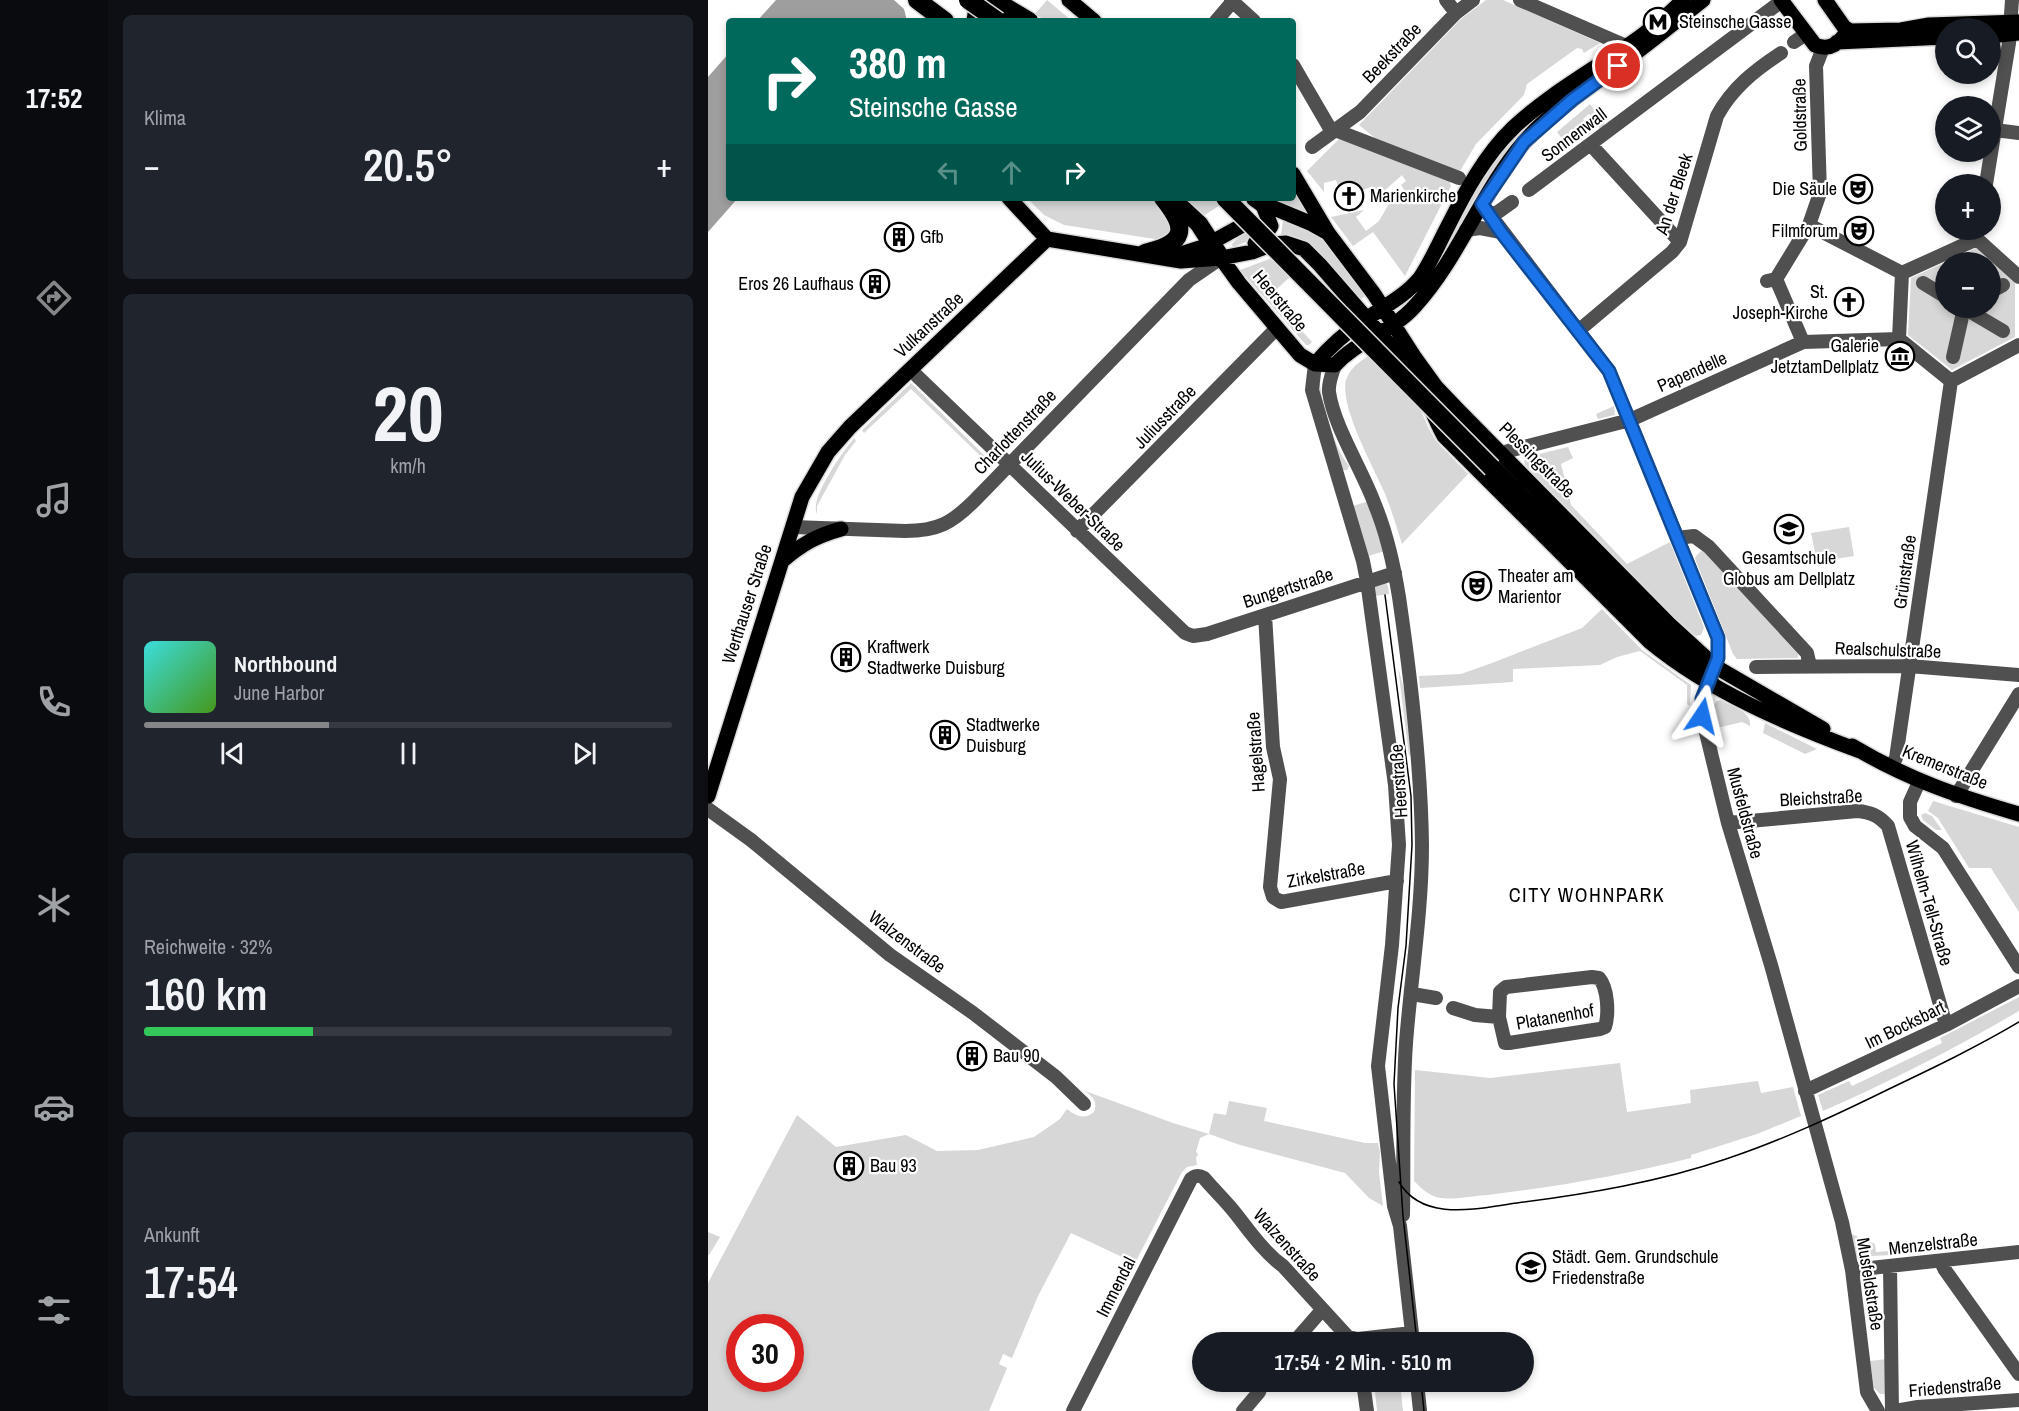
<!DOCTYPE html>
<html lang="de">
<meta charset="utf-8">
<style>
:root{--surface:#171b24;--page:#20242c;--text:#f1f3f6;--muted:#9ea1a6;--line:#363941;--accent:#858687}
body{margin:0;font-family:"Archivo Narrow",sans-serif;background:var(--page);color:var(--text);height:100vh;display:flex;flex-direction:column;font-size:22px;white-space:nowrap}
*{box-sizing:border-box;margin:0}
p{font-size:20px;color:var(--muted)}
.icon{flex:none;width:33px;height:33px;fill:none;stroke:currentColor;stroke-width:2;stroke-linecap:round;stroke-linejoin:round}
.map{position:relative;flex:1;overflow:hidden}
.details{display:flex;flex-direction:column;gap:15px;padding:15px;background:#0d0f14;width:600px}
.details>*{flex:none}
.banner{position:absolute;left:18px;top:18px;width:570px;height:183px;border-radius:6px;box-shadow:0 3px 9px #0003;background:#00695c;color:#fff;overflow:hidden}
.controls{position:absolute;left:1227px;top:18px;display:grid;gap:12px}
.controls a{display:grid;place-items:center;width:66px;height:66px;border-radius:50%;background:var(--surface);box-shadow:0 3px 9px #0003;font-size:30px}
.speed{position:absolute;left:18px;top:1314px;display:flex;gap:12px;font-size:30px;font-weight:700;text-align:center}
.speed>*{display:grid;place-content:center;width:78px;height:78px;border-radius:50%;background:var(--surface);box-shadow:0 3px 9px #0003;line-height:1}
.speed .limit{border:9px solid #d22;background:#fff;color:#111}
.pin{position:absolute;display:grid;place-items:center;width:51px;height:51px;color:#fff;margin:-26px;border:3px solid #fff;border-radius:50%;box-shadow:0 2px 6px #0007}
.me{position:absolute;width:66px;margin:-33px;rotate:10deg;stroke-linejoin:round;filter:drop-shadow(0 0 4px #0008)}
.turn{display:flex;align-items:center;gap:21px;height:126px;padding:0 24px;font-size:27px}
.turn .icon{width:78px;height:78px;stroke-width:2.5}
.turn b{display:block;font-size:42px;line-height:51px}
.lanes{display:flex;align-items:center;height:57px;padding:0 24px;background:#0003;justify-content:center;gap:30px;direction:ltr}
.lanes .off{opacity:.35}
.big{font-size:45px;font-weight:600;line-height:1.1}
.details .widget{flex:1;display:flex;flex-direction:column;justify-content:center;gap:9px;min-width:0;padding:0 21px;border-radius:9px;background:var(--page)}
.details .dial{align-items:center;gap:0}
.dial b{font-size:78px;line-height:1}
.song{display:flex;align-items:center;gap:18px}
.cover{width:72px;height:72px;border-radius:9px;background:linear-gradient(135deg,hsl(180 70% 55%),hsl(100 70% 35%))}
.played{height:6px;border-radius:3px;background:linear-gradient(90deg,var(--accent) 35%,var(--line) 35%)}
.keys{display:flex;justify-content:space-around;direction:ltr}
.heat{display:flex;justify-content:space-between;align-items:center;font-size:33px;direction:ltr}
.charge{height:9px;border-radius:4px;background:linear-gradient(90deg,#34c759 32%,var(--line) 0)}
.trip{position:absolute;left:484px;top:1332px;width:342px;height:60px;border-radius:30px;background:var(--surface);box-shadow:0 3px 9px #0003;font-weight:600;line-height:60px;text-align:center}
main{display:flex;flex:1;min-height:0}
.tab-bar{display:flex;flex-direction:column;width:108px;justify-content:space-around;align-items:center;background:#090b0e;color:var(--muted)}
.tab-bar .icon{width:42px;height:42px}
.tab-bar .current{color:var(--accent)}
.tab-bar b{font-size:27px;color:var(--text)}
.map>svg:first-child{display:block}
.green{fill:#d7d7d7;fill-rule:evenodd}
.water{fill:#9e9e9e}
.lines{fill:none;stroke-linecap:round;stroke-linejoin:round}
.major-casing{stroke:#dbdbdb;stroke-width:18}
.highway-casing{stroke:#dbdbdb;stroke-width:21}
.minor{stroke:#505050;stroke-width:14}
.major{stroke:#000;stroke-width:15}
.highway{stroke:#000;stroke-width:18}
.tram{stroke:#000;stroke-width:1.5}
.highway-bridge-casing{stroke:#dbdbdb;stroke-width:21;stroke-linecap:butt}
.highway-bridge{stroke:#000;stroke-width:18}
.route-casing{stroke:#114b97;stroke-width:15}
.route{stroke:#1a73e8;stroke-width:10}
.labels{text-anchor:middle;stroke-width:4.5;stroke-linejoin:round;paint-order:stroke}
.poi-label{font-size:18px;fill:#000;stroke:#fff;text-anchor:start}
.street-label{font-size:18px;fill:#000;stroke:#fff}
.neighbourhood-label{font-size:20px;letter-spacing:1.5px;fill:#000;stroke:#fff}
</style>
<main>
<nav class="tab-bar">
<b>17:52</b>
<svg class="icon current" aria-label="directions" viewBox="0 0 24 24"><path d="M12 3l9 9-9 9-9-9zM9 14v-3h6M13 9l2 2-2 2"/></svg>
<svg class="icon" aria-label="music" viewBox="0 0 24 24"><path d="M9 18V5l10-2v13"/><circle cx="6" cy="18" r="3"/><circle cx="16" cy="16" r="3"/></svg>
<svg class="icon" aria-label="phone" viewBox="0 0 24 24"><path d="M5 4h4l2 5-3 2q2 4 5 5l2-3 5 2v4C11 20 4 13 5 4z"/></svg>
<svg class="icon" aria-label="climate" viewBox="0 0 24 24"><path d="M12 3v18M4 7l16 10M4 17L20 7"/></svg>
<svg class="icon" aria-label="car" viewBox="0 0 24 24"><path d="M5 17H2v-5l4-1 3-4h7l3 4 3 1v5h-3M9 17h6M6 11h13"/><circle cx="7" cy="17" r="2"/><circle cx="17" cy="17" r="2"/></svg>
<svg class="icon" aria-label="filters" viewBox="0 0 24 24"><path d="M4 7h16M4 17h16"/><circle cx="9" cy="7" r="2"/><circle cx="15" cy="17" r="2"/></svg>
</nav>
<section class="details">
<div class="widget"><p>Klima</p>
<div class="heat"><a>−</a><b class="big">20.5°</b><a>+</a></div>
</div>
<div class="widget dial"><b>20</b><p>km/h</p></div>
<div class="widget">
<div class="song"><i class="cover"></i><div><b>Northbound</b><p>June Harbor</p></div></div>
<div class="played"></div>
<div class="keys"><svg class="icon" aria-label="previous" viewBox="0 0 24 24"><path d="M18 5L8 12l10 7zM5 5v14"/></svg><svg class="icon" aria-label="pause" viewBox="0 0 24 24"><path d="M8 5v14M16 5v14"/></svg><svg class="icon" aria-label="next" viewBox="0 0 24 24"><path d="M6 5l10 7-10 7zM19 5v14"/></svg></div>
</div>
<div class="widget"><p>Reichweite · 32%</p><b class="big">160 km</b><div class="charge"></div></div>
<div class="widget"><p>Ankunft</p><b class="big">17:54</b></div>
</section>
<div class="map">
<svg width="1311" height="1411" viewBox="0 0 1311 1411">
<rect width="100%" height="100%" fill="#fff"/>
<!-- green -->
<path class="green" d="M339 0 364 21H338L327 14Z
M778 0H795L892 43 876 53 874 49 869 48 819 84 816 95 768 144 752 171 673 143 651 125 753 19Z
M882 104 897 124 892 129 881 114 875 119 884 132 861 148 849 132Z
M805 136 808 138C791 161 775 183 761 208 742 244 727 281 697 309L694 306C724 283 735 250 752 217 767 188 783 160 805 136Z
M631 139 741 179 743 186 697 276 665 232 645 246 623 217 656 210 648 217 658 231 671 221 682 202 697 191 693 185 698 181 694 175 665 201 661 188 651 191 649 184 631 189 628 180 616 183V192L599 171Z
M585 184 600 214 565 200 567 198H585Z
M319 198H447L458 208 465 232 456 238 447 239 356 225 336 215Z
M475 198H507L514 204 495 216Z
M576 218 615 238 657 296 652 300 608 249 595 242 578 240 573 234 575 220Z
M538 229 548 238 525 247 524 244Z
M1270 247 1307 279V337L1244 370 1200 335 1203 278ZM1238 262H1282V308H1238Z
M564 258 582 277 562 295 604 342 601 345H598L532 270Z
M663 354 709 401 720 427 728 441 760 474 694 544C689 528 684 512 678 496 667 470 631 406 638 380 642 367 653 361 663 354Z
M203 383 286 465 284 467 203 389 156 433 154 430Z
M609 384H612C615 408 626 447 641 466L639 470H633Z
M906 406 907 415 890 419 888 414Z
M146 438 148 441 137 455 109 506V514C101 498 135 452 146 438Z
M860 447 865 458 853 464 863 505 919 564 962 542 994 622 996 628 993 635 988 636 968 619 817 465 816 461 823 456Z
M661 501 677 551 660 556 645 506Z
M1141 527 1146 556 1109 562 1103 533Z
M993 551 997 552 1090 654V658L1029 659 1025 654 987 559 988 556Z
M677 581 680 586 681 594 667 596 666 587Z
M894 609 934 650 983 685 982 706 979 704V685L932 651 909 657 892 665 805 669V682L712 688 711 676 753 674 784 663 874 628Z
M690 667 700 704 703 754 701 756Z
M1012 700C1023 706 1044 711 1042 726L1034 722 1009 728 1005 706 1009 701Z
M1057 723 1109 749 1097 754 1055 733Z
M1225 801 1311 827V912L1283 868H1261L1230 818 1220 811Z
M1217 813 1224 816 1234 830H1228L1215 820 1213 815Z
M1311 997V1011C1248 1048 1181 1082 1115 1111L1110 1095 1141 1081 1144 1086 1234 1043 1232 1038Z
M912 1063 919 1112 983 1103 982 1090 1050 1081 1053 1093 1085 1087 1093 1116 1049 1134 983 1155V1158C916 1175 848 1187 779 1195 763 1196 744 1201 728 1197 719 1194 712 1187 706 1181L707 1070 782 1078Z
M377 1091 465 1123 501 1134 506 1113 518 1115 521 1101 559 1108 556 1121 657 1143H670L672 1152 671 1173 675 1206 661 1198 637 1173 532 1145 501 1134 492 1138 488 1152 490 1154 488 1158 489 1165 479 1167 474 1172 427 1263 363 1233 330 1296 304 1358 295 1354 291 1364 299 1368 281 1411H0V1283L89 1115 128 1147 198 1135 229 1151 270 1150 326 1137 352 1119 359 1109C368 1116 376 1120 386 1112 390 1102 385 1097 377 1091ZM32 1328H82V1378H32Z
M0 1232 12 1237 1 1255H0Z
M1141 1233 1167 1244 1168 1252 1182 1251 1183 1255 1146 1257Z
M1179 1359V1394H1172L1166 1388 1162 1361Z
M666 1382H692L695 1411H669Z"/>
<!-- water -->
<path class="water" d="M68 0H186L196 9 199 21H49Z
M21 53V198H30L0 232V77Z"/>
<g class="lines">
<!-- major casing -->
<g class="major-casing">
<path id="major" d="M361 0 386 21
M1073 0 1107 45C1119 50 1128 46 1136 36
M1117 0 1136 27 1142 31 1193 30 1221 25 1311 22
M266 21 269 0
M1282 36 1311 33
M1129 42 1238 37
M585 174 620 233 666 294 707 358 728 387 751 411 961 624 1008 667 1115 729
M301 198 339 239
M554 203 602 223 620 233
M339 239 473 261 513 258 544 252 565 244 578 243 596 249 612 265 704 371C718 391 724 415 736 436L942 642C1003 692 1079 724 1152 751
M547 243 557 235 563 226 554 203
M473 254 495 247 535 225
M513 258 531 283 592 355 607 364 627 365C650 340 684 332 707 306 751 258 773 192 816 142 840 114 874 92 905 70 935 48 965 24 995 0
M607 364C622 346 638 332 658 319 677 306 697 296 712 278 723 262 731 243 740 226 757 192 777 155 805 128 857 79 926 51 975 0
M74 561C94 544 108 536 133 529
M1144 746C1199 779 1249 796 1311 814
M0 796 94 497 120 452 142 427 339 239"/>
</g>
<!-- highway casing -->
<g class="highway-casing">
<path id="highway" d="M209 0 237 21
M286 0 321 21
M547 198 554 203
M464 199 491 224 513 258
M437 253C478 243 480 229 455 198
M784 468 955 638 975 654 1002 682
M982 657 1008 667"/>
</g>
<!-- minor -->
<path class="minor" d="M523 0 546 21
M738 0 748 13
M812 0 918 46
M508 21 526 0
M1086 42 1098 34
M585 65 624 132
M627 130 751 178
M1287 130 1311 133
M883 145 972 242
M604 147 652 112 748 13 765 0
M1278 184 1301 43 1304 0
M821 190 1075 0
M774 204 901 371 1010 637V658L994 699V716L1020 823 1063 965 1134 1222 1144 1270 1159 1392 1170 1411
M780 214 790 212 804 202
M1101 225 1194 273
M758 230 772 228 793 232
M1269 239 1311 277
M1266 262 1267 260
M1194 273 1269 239
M1068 279 1095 342
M1059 281 1068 279 1101 225 1112 193 1108 66 1115 48
M1215 283 1238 297
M1282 292 1295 285
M1256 308 1295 331
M870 331 964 252 972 242 1009 116C1024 88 1047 70 1073 53
M1191 339 1243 381 1311 345
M1191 339 1194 273
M1245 357 1256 308
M607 364 604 390 655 561 659 581 687 785 691 845 684 945 670 1066 686 1206 692 1226 705 1342
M627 365C624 374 620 383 621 392 626 427 655 471 667 505 679 534 686 566 691 597 703 679 713 762 714 845 714 912 703 977 698 1043 694 1100 696 1159 695 1215
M209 376 477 633 485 636 499 634 687 573
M794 455 800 451 922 420 1095 342 1191 339
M85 527 197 531C230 531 244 523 267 500L481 280 513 258
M369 531 569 328
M969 538 986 536 1001 547 1099 653 1102 666
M557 615 565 747 572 779 562 887 565 897 573 902 689 881
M1048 667 1201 666 1311 675
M1183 767 1188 758 1243 381
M1211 782 1202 802V817L1207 826 1235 848 1311 967
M1248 796 1311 694
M0 809 43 840 182 955 265 1013 348 1077 376 1104
M1020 823 1149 811C1163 812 1171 816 1180 826L1238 1025
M704 994 728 998
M745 1008 767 1015 791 1017 797 1043H801L892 1029 897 1027C901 1014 900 988 891 978L884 977 798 987 792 992 791 1017
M1097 1091 1238 1025 1311 986
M1233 1262 1237 1270 1311 1374
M1182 1266 1184 1411
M1144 1270 1311 1252
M586 1342 614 1310
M655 1382 659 1411
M709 1382 712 1411
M365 1411 483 1179C488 1175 491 1175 496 1178 506 1190 518 1201 528 1214 542 1232 556 1252 575 1266L640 1337 650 1339 704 1333
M535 1411 551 1392 555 1382
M1187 1411 1210 1407 1311 1400"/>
<!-- major -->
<use href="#major" class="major"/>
<!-- highway -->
<use href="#highway" class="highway"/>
<!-- tram -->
<path class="tram" d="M677 595 703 796 704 845 698 946 690 1008 686 1084 695 1216 709 1342
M691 1182C715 1223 771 1208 809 1203 879 1194 951 1182 1018 1159 1075 1140 1128 1115 1181 1089 1225 1068 1269 1047 1311 1022
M713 1382 716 1411"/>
<!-- highway-bridge casing -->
<g class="highway-bridge-casing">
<path id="highway-bridge" d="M260 0 290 21
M517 198 784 468"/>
</g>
<!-- highway-bridge -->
<use href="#highway-bridge" class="highway-bridge"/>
</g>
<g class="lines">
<!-- route casing -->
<g class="route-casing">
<path id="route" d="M910 66 864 100 816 142 774 204 793 232 901 371 1010 638V658L994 699V716"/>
</g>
<!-- route -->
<use href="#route" class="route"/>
</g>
<!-- icons -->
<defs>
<g id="metro-ring" transform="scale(1.5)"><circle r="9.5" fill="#fff" stroke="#000" stroke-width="1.5"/><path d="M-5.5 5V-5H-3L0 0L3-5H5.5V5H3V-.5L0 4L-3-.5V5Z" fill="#000"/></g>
<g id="theatre-ring" transform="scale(1.5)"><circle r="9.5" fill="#fff" stroke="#000" stroke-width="1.5"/><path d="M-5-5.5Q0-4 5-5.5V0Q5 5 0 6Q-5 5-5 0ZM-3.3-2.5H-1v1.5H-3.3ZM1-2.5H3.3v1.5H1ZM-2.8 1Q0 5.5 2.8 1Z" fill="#000"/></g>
<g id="church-ring" transform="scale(1.5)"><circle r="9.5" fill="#fff" stroke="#000" stroke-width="1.5"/><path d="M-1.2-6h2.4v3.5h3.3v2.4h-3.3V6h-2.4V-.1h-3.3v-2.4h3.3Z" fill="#000"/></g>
<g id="building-ring" transform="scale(1.5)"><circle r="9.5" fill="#fff" stroke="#000" stroke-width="1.5"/><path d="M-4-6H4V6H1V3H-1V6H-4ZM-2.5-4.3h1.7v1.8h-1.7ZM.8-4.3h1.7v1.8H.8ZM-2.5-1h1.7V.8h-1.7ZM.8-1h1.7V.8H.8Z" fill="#000"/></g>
<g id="museum-ring" transform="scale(1.5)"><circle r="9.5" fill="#fff" stroke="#000" stroke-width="1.5"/><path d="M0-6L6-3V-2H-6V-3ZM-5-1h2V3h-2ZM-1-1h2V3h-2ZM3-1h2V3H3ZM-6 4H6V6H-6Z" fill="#000"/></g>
<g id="school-ring" transform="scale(1.5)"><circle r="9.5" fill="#fff" stroke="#000" stroke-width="1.5"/><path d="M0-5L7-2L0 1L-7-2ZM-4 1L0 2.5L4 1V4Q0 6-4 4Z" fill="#000"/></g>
</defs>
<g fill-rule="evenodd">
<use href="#metro-ring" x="950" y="22"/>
<use href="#theatre-ring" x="1150" y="189"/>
<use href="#church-ring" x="641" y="196"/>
<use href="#theatre-ring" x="1151" y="231"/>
<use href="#building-ring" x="191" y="237"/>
<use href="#building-ring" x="167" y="284"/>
<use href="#church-ring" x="1141" y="302"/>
<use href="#museum-ring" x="1192" y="356"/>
<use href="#school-ring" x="1081" y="529"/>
<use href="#theatre-ring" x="769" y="586"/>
<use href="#building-ring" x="138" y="657"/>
<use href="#building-ring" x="237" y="735"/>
<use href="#building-ring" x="264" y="1056"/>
<use href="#building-ring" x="141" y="1166"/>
<use href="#school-ring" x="823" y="1267"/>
</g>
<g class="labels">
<!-- poi labels -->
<g class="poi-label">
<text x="971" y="28">Steinsche Gasse</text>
<text x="1129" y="195" text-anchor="end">Die Säule</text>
<text x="662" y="202">Marienkirche</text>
<text x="1130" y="237" text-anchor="end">Filmforum</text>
<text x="212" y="243">Gfb</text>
<text x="146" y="290" text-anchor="end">Eros 26 Laufhaus</text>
<text x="1120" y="298" text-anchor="end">St.<tspan x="1120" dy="21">Joseph-Kirche</tspan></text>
<text x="1171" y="352" text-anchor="end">Galerie<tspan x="1171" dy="21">JetztamDellplatz</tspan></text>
<text x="1081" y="564" text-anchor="middle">Gesamtschule<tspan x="1081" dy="21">Globus am Dellplatz</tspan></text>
<text x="790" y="582">Theater am<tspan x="790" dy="21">Marientor</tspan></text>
<text x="159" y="653">Kraftwerk<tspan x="159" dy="21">Stadtwerke Duisburg</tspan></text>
<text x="258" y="731">Stadtwerke<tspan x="258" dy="21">Duisburg</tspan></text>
<text x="285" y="1062">Bau 90</text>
<text x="162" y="1172">Bau 93</text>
<text x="844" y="1263">Städt. Gem. Grundschule<tspan x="844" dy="21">Friedenstraße</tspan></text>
</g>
<!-- street labels -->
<g class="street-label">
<text transform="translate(684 53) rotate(-46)" y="6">Beekstraße</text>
<text transform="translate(1092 115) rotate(-91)" y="6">Goldstraße</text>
<text transform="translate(866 135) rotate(-37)" y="6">Sonnenwall</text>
<text transform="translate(966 194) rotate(-72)" y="6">An der Bleek</text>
<text transform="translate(572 301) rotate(50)" y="6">Heerstraße</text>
<text transform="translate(221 325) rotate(-43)" y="6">Vulkanstraße</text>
<text transform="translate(984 372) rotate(-24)" y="6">Papendelle</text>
<text transform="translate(457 417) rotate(-46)" y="6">Juliusstraße</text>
<text transform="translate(307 432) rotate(-46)" y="6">Charlottenstraße</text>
<text transform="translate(829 460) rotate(45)" y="6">Plessingstraße</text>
<text transform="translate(365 501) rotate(44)" y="6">Julius-Weber-Straße</text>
<text transform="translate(1197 572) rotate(-82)" y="6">Grünstraße</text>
<text transform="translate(580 588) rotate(-18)" y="6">Bungertstraße</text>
<text transform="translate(39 604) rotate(-72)" y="6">Werthauser Straße</text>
<text transform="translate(1180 650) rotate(2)" y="6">Realschulstraße</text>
<text transform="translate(548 752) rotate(-94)" y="6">Hagelstraße</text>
<text transform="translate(1237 767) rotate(22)" y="6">Kremerstraße</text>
<text transform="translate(691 781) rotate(-94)" y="6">Heerstraße</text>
<text transform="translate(1113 798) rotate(-3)" y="6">Bleichstraße</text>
<text transform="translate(1037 813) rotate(75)" y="6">Musfeldstraße</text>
<text transform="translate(618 875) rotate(-10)" y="6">Zirkelstraße</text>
<text transform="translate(1221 903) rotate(74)" y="6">Wilhelm-Tell-Straße</text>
<text transform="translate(199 942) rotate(37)" y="6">Walzenstraße</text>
<text transform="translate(847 1017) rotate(-10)" y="6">Platanenhof</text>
<text transform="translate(1197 1025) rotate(-26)" y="6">Im Bocksbart</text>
<text transform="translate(1225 1244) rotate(-6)" y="6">Menzelstraße</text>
<text transform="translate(579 1245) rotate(48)" y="6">Walzenstraße</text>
<text transform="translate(1162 1284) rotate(81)" y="6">Musfeldstraße</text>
<text transform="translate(408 1287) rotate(-63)" y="6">Immendal</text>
<text transform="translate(1247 1387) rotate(-5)" y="6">Friedenstraße</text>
</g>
<!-- neighbourhood labels -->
<g class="neighbourhood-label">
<text x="879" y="902">CITY WOHNPARK</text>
</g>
</g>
</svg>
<div class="controls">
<a><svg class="icon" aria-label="search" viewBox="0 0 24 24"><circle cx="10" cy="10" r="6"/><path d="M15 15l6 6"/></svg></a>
<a><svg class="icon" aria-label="layers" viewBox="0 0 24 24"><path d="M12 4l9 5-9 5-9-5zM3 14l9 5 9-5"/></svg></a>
<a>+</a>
<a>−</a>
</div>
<div class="speed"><div class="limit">30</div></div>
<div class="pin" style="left:910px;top:66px;background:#d93025"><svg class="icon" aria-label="arrive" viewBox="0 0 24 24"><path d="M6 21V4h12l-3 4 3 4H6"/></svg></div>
<svg class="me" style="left:994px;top:716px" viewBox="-20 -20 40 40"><path d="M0-17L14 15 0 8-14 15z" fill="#1a73e8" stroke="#fff" stroke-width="4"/></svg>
<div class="trip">17:54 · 2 Min. · 510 m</div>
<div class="banner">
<div class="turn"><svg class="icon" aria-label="right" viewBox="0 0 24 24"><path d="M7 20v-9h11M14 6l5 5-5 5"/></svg><div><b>380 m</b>Steinsche Gasse</div></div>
<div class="lanes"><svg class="icon off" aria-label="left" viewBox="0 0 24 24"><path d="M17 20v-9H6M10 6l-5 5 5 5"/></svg><svg class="icon off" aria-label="ahead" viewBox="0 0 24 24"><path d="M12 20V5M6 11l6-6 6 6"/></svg><svg class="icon" aria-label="right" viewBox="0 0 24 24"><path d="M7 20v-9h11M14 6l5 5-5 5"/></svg></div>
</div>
</div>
</main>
